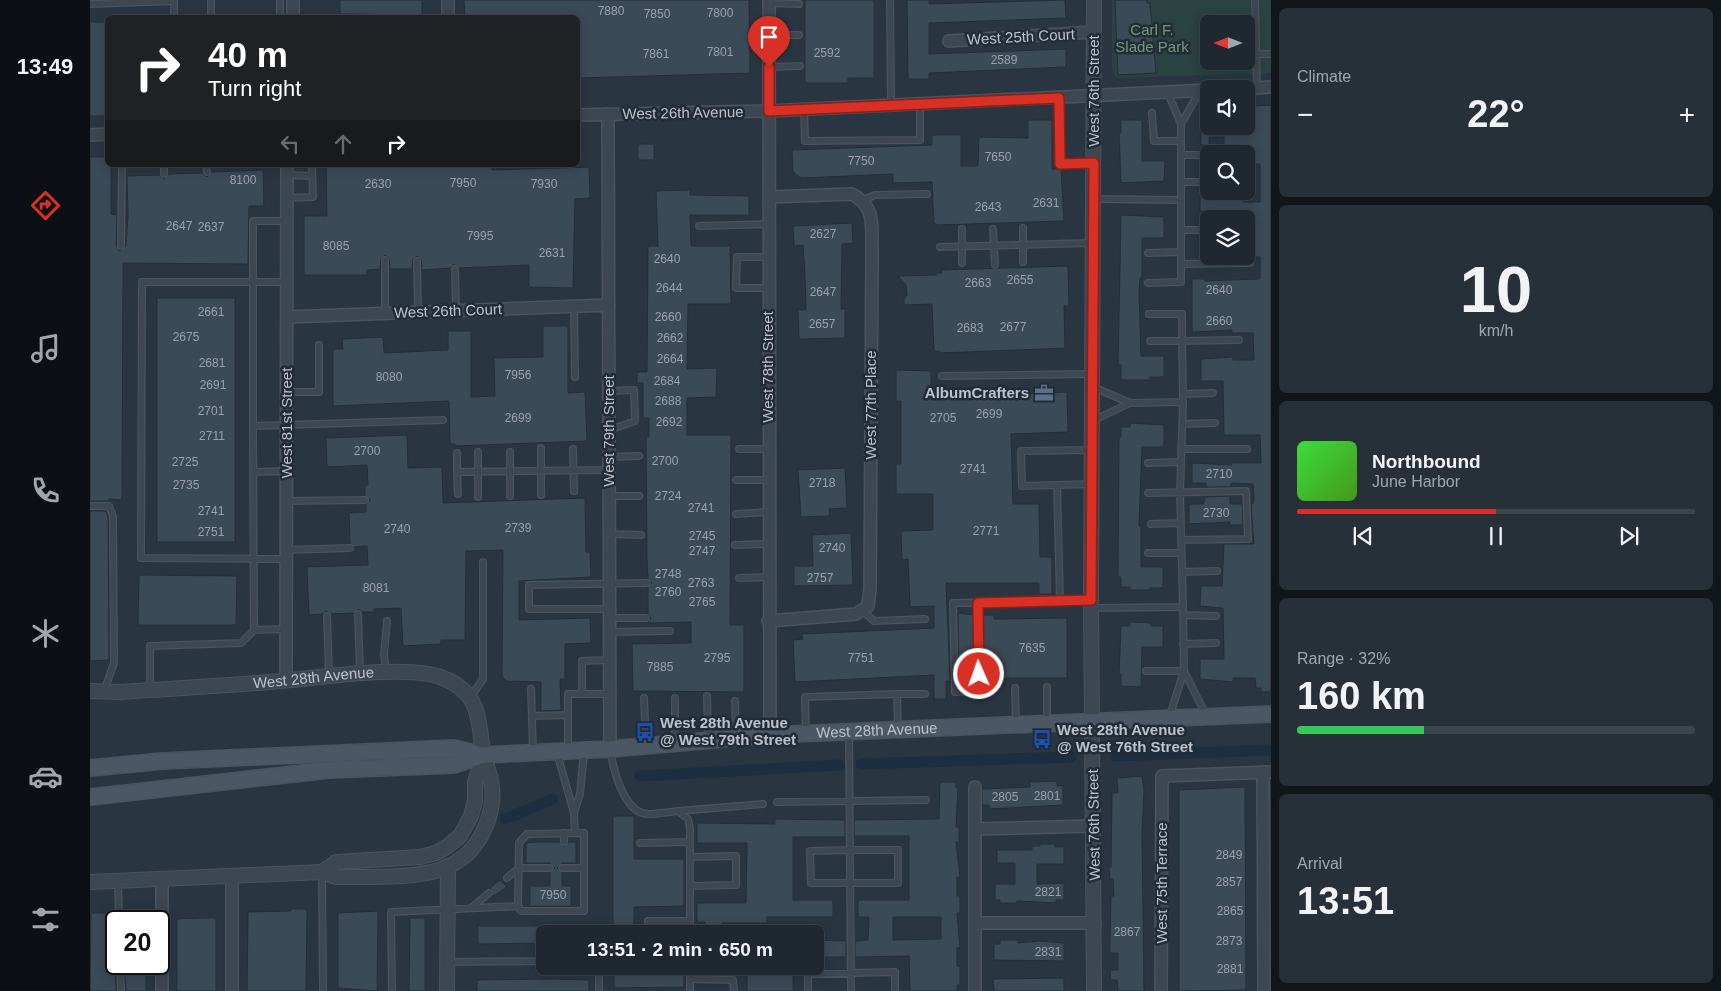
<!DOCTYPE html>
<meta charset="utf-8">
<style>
:root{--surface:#1f2831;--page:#273039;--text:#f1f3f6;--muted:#a1a6ab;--line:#3c444d;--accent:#d93025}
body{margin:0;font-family:Arial,sans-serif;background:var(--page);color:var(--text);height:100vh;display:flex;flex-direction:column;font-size:19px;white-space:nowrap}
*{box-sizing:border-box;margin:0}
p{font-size:16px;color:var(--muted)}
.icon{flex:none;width:28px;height:28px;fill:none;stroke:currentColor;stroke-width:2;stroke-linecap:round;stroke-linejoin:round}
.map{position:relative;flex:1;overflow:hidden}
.drawer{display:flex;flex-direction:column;gap:8px;padding:8px;background:#11161b;width:450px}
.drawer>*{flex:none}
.guide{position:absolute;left:15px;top:15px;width:475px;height:152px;border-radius:8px;box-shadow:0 2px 12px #0003,0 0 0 1px var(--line);background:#202124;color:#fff;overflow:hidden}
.needle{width:32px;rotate:270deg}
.fabs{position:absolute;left:1110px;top:15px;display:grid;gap:10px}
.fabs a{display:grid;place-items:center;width:55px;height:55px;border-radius:8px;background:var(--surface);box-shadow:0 2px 12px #0003,0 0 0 1px var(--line);font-size:25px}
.speed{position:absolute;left:15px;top:910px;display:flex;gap:10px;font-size:25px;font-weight:700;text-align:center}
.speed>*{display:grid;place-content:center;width:65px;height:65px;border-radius:50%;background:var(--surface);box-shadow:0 2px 12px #0003,0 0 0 1px var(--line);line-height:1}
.speed .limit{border:2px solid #111;border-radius:8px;background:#fff;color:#111}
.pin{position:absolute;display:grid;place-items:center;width:42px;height:42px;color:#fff;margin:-51px -21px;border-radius:50% 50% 50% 0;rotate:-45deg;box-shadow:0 0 5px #0007}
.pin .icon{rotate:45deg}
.me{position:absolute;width:55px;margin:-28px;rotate:358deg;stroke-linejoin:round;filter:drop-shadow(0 0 4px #0008)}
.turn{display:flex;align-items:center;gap:18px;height:105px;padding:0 20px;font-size:22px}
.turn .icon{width:65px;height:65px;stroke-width:2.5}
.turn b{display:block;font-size:35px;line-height:42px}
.lanes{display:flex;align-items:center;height:48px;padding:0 20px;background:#0003;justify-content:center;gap:25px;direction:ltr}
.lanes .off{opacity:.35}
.big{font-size:38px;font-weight:700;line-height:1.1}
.drawer .card{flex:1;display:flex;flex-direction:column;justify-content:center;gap:8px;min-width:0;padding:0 18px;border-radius:8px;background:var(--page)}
.drawer .dial{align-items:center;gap:0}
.dial b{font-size:65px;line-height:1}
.song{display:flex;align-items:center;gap:15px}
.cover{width:60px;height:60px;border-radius:8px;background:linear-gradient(135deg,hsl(120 70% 55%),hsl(100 70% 35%))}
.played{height:5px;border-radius:2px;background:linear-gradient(90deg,var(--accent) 50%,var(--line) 50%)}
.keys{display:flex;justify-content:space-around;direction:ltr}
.heat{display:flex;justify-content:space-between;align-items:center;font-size:28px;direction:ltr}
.charge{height:8px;border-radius:4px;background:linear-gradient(90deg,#34c759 32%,var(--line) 0)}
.trip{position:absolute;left:446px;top:925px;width:288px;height:50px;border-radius:8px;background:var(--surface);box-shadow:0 2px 12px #0003,0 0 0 1px var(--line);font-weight:700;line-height:50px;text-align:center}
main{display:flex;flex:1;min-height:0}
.dock{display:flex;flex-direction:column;width:90px;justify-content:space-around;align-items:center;background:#0c1014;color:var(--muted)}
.dock .icon{width:35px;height:35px}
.dock .selected{color:var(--accent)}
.dock b{font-size:22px;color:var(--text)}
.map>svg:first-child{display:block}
.green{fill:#2b4242;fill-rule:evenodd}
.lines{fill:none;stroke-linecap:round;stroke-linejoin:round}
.canal{stroke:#1c2e3f;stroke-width:11}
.building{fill:#3b4a57;stroke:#242e39;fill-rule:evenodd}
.service-casing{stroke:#4a535e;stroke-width:8}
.minor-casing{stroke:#4a535e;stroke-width:14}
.tertiary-casing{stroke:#4a535e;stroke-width:16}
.secondary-casing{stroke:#4a535e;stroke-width:18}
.service{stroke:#3d4751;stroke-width:5.5}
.minor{stroke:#3d4751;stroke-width:11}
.tertiary{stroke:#3d4751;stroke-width:14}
.secondary{stroke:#4b5764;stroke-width:15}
.route-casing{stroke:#8d1f18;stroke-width:12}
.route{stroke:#d93025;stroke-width:9}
.labels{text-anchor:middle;stroke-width:5;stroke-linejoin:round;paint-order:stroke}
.number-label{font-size:12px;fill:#98a2ac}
.park-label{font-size:15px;fill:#739a78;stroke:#222c37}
.street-label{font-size:15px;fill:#bac2cb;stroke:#222c37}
.poi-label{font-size:15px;font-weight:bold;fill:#bac2cb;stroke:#222c37;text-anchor:start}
</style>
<main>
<nav class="dock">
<b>13:49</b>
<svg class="icon selected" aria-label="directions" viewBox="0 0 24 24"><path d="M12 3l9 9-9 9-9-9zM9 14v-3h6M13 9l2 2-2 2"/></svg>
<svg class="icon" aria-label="music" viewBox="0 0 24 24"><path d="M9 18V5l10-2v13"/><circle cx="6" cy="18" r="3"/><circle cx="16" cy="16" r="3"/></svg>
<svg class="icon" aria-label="phone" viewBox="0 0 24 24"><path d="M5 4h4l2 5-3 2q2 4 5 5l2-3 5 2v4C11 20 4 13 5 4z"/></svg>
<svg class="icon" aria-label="climate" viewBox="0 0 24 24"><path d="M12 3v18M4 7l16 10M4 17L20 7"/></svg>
<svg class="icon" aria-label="car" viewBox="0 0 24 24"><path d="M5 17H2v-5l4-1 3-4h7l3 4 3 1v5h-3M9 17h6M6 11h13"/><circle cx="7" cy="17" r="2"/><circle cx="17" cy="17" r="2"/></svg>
<svg class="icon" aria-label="filters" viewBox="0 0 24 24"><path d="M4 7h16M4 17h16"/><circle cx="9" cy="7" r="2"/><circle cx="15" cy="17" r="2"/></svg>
</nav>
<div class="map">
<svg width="1181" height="991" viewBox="0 0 1181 991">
<rect width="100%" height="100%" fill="#293641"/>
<!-- green -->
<path class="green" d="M1022 0H1181V73L1031 78 1025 76 1022 69ZM1119 24H1156V61H1119Z"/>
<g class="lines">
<!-- canal -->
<path class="canal" d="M1025 756 1181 750
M771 764 981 757
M550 776 750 765
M415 819 463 799"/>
</g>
<!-- building -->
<path class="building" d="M250 0H332V15L250 14Z
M374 0H659L660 73 488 78V18H375Z
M715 0H784V78H758V83H715Z
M817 0H839V4L975 0 976 18 839 23V54L976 49V67L839 73V79H818Z
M1025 0H1057V3H1060L1066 73 1028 75Z
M0 22H16V116H0Z
M1181 105V688L1180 692H1171V688H1166L1165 678H1143V682L1110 679V659H1134L1133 608 1110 606 1111 586H1132L1134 544H1164L1161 504H1163L1164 499 1163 484 1142 483 1140 487H1116V483H1102V463L1142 465V463H1171L1170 435H1134L1133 381H1111V359L1143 357V360H1164L1163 333H1142V330L1102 332V279H1115V281L1170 279V257H1165L1163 219H1133V211H1110V190L1153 191V202H1170V164H1156V154H1136L1134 152V137H1119V145H1111V117H1119V126H1164L1165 106Z
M938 120H962V169H971L974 221 848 225 844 223 842 182 803 183V174L711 178 703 172 702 150 842 145V135H871V166H888L889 137 938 138Z
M1031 120H1052V161H1075L1074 181 1031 183 1029 133H1031Z
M548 144H564V160H548Z
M0 157H18V165H21V214L27 215 26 246 30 251 36 246 38 215 37 176 69 175 74 179 79 174 112 173 117 177 122 172 173 170 174 206H159L158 264 33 263 32 500 19 499V501H0Z
M236 165H402V170L499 167 500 198 485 199 483 288 439 287V265L369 268 364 264 360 268 332 270 331 259 327 256 323 259 322 269H300L299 258 295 255 291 258 290 269 277 270V275H214V216H237Z
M600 190V195L659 196V215H600L601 246H640L641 304H598L597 369 627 368 626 397 597 398V435H641L640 625H654V692L543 691 542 644 601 643V622L558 623 561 618 558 614V587L562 583 558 579 557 557 556 437H559V418H553V383H547V372H557L558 246H568L566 191Z
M1031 215 1074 217V238H1052V278H1050L1049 292 1051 356H1074V377H1060V380H1031V365H1028Z
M762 223 763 243 752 244 751 309H755V338L709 339 708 310H716L715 275 713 245 704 246 703 226Z
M978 266 979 306H974L975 348 954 349 850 353 849 351H844L842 304 814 305V299L817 295 816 285 808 276 846 275V273H852V270Z
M67 298H145V542H67Z
M453 326H478V393L495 392 497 441 365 446V444H360L359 401 243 406V349H253L252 339 293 337 294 353 358 350V331H381V397L405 396 404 358 453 357Z
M806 370 841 371V398L977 392 978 432 921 434 923 504H949L950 557H962V594H949V583H856L860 681H856V699H844V675L705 682 703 640 713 639 712 634 844 628V606L820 607 818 559 812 560 811 531 843 530V494H806V464H811V401H806Z
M1040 423 1074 425V447H1052L1049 526H1051V567H1073V588H1060V590H1040V587H1031V577H1028L1029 437H1031V427H1040Z
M317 435 318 468 352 467 353 503 495 498 496 552H500L501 577 429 581V620L500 618 501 643 475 644V679H470L471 710 451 711V682L416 681 412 676 413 550 376 551 375 640H351V644L313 646 311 608 284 609V612H272L268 609 264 613 241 614 236 611 233 614 219 615 217 567 278 565 277 546 264 547 260 543 259 513 276 512V505L280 500 275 495V485H278L277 465 237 467 236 438Z
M755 468 757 508 739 509 740 516 711 517 708 470Z
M1140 496V504H1152L1153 525H1140V522L1099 524V504H1113L1116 497Z
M0 511H16L18 517 19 660 0 661Z
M761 533 763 585 704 586V566H723L722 535Z
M49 575 147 576 146 625H48Z
M868 613 884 615 885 681H869Z
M893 615H904V619L977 618V678H904V681H894Z
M1040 622 1061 623V626H1073V647H1052L1051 687 1031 686V674H1029L1031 626H1040Z
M1052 776 1054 790 1052 832 1054 991H1028L1027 980H1021L1020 970H1028V953H1020V940L1021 896H1024L1023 879H1020L1019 867H1021L1022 793H1028L1027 778Z
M967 781V786H973V805L899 809V805H892V789L940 787V782Z
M850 782H866V788H868L866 827H869V842H866L870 877H867V896H870V913H867L870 948H867V966H870V985H867V991H820L819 956 765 957V941L778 940 779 917H768V900H819V836H764V820L849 819ZM803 917H851V939L803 940Z
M1155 787 1156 990 1089 991V790Z
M523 816H544V859H594V906L544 907V934H475V925L523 926Z
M685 819 755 820V837H703V900H743V917H677V923H632V934H615V922H607V903H656L657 843H607V823L685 824Z
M446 842H469L474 847 479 842H486V863H472L467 868 472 873V886H481V906H440V886H460V873L465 868 460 863H436V843Z
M950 844H965V847H974V864H947V884L974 883V900H966V903L927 901V903H910V900H905V884H925V863H907V850H942V846H950Z
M410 880 417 887 402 897 403 892 400 888Z
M201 909H217L216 991H157L158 912 201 911Z
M288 911 287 991 248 988V913Z
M1 913H24L26 991H0Z
M111 918H126V991H87V919Z
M320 918H335V991H319Z
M388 926H455V943L388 944Z
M725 940 756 941V957H725Z
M910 940H928V943L949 941 974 943V961L904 960V944H910Z
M41 964H56V991H36L35 975H41Z
M524 966 594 967V987L524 988Z
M657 966H703V991H657Z
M974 978V991H904L903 979Z
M463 979 499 980V991H387V980Z"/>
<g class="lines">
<!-- service casing -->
<g class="service-casing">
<path id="service" d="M121 0V18
M190 0V18
M800 0 801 105
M1165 0 1167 88
M679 3 709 4
M0 4 84 1V18
M679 35H709
M1156 54H1181
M679 67 710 66
M969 98 970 164 1002 163
M714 109 715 141 830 140V104
M1062 113 1064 141H1091
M1091 124 1110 91
M1092 155H1119
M74 165V174
M116 165 117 172
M197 175 222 176
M1091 182H1119
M1156 182H1158
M197 198 223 197 222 165
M1004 199 1091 200
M773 200 785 195 837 194
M609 226 679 224
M933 228V262
M872 229V263
M903 229 905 265
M1091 230H1119
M31 246 32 165
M850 247 1002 243
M1058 253 1091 252
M678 257H647L646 288H678
M295 260V313
M327 261 328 312
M1091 264 1160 263
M365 269 366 311
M197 282H52L51 558 197 559
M1058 283 1091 282V124L1078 93
M484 306 485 377
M1059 314H1092V341L1149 340
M1060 341H1092L1093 394
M852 376 1001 374
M1003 387 1040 403 1093 402 1090 493 1093 607
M197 392H229V345
M1093 397V394L1123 393
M1002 421 1040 403
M1092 424 1125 423
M163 426V221H197
M519 430 545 421 544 390 519 391
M451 448V495
M483 449 484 491
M649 449H678
M1091 449H1157
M388 452V497
M420 452V496
M367 453V472
M519 457 549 456
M1058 463 1091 462
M163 472 196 471
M646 480H678
M1002 484 932 486 931 451 1002 450
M967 485 970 601
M1058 493 1156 491 1158 539 1091 540
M368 494 367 472 519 470
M519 496H549
M197 501 275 500
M0 506H19L23 516 24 663 14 691
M646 514 678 512
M1061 524 1091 523
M519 534 551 535
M645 545 678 544
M197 550 260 548
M1058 553H1091
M1092 572 1127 571
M649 578 678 577
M888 603 890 691 865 692 863 603 1001 600
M1002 608 1093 607 1094 671 1079 718
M519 609H439V585L557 583
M772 610 784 621 835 619
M268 614 270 672
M1093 615 1126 616
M237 616 239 675
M519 618H556
M164 630 163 426 353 420
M519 632 580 631
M1093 644 1126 643
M1056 671H1094
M1094 671 1116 715
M296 672 294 654 297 621
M957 687V722
M925 688 926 724
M441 689 443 751
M60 690V646L151 643 164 630 197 629
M492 694V661L519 660
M807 694H835
M617 696 618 738
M380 698 393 679V562
M554 698 556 744
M585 698V742
M645 701 646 736
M442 716 477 715
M716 733 715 697 807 694 808 729
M759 733 761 991
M478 749V694H519
M520 749C523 768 533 812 557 814 567 814 578 812 588 811L598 819 600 828V934
M467 753 484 813
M687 802 836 800
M588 811 673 804
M485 833 484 813 490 794 494 752
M474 842V833
M550 843 600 842
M760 850H808V883H721L720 851Z
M600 857 646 856V885L600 886
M472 868H494
M232 872 233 991
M417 878 429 868H460
M28 881 29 921
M381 908 399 893
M558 934V921H600
M357 962 455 961
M30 964 31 991
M509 966V991
M600 966V991
M600 979 643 980 644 991
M302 991 301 912 428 906 431 911H494V833L437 834 429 843 428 906
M718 991V974L805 972V991"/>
</g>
<!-- minor casing -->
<g class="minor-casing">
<path id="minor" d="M203 0V18
M358 0V18
M679 0 680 735
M859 41 1004 32
M1151 89 1181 87
M518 114 520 749
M488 115 679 111 1119 90
M0 135 18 134
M197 317 519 305
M678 621 766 614 778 606 780 588 782 253C781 228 787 207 762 194L679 197
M196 681 197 165
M1173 772 1174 991
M885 787V991
M885 829 1003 826
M142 876V991
M72 879V991
M885 923H1005
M1071 991 1072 776 1181 772"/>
</g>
<!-- tertiary casing -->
<g class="tertiary-casing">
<g id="tertiary">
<path d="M1004 0 1001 600 1004 991"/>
<path id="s1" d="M0 691 30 692C80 689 130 686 180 682 222 679 317 663 353 678 393 694 387 721 394 756 396 765 400 773 401 781 407 808 393 843 371 859 340 882 283 876 246 877L232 872 0 882"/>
<path d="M232 872 246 862 330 857 346 853 358 846 370 836 381 816 385 801V782L394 755"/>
<path d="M357 991 358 866"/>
</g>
</g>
<!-- secondary casing -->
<g class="secondary-casing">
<g id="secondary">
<path d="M0 768 73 761 364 748 392 755"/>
<path id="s2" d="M0 797 239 770 364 765 394 755 520 749 680 735 1181 714"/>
</g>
</g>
<!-- service -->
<use href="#service" class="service"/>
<!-- minor -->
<use href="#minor" class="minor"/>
<!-- tertiary -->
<use href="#tertiary" class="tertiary"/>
<!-- secondary -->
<use href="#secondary" class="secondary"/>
</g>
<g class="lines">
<!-- route casing -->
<g class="route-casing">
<path id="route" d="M679 67V111L969 98 970 164 1004 163 1001 600 888 603 889 674"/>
</g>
<!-- route -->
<use href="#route" class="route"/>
</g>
<!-- icons -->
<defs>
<g id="office-bare" transform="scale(1.5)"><path d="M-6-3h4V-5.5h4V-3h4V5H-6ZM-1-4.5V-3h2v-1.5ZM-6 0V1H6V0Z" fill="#5c6f8a" stroke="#222c37" stroke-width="2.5" paint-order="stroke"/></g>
<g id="bus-bare" transform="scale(1.5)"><path d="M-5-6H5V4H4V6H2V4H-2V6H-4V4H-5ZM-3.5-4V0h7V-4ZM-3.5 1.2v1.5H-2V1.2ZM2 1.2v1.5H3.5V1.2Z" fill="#1a4fb4" stroke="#222c37" stroke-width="2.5" paint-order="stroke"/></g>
</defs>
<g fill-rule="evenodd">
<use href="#office-bare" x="954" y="393"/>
<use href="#bus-bare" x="555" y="732"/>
<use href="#bus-bare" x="952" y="739"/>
</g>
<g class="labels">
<!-- number labels -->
<g class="number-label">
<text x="521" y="15">7880</text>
<text x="630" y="17">7800</text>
<text x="567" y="18">7850</text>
<text x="630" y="56">7801</text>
<text x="737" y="57">2592</text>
<text x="566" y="58">7861</text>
<text x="914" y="64">2589</text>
<text x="908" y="161">7650</text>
<text x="771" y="165">7750</text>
<text x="153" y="184">8100</text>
<text x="373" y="187">7950</text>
<text x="288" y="188">2630</text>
<text x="454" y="188">7930</text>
<text x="956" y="207">2631</text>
<text x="898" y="211">2643</text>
<text x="89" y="230">2647</text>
<text x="121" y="231">2637</text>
<text x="733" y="238">2627</text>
<text x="390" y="240">7995</text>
<text x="246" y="250">8085</text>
<text x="462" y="257">2631</text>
<text x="577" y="263">2640</text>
<text x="930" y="284">2655</text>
<text x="888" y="287">2663</text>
<text x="579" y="292">2644</text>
<text x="1129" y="294">2640</text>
<text x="733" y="296">2647</text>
<text x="121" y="316">2661</text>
<text x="578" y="321">2660</text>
<text x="1129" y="325">2660</text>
<text x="732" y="328">2657</text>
<text x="923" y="331">2677</text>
<text x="880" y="332">2683</text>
<text x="96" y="341">2675</text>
<text x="580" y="342">2662</text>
<text x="580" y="363">2664</text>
<text x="122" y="367">2681</text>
<text x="428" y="379">7956</text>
<text x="299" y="381">8080</text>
<text x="577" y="385">2684</text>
<text x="123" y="389">2691</text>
<text x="578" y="405">2688</text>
<text x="121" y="415">2701</text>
<text x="899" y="418">2699</text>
<text x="428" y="422">2699</text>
<text x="853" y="422">2705</text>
<text x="579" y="426">2692</text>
<text x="122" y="440">2711</text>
<text x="277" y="455">2700</text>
<text x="575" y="465">2700</text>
<text x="95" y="466">2725</text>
<text x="883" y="473">2741</text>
<text x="1129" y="478">2710</text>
<text x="732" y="487">2718</text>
<text x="96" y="489">2735</text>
<text x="578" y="500">2724</text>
<text x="611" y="512">2741</text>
<text x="121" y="515">2741</text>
<text x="1126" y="517">2730</text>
<text x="428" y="532">2739</text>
<text x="307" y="533">2740</text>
<text x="896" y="535">2771</text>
<text x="121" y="536">2751</text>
<text x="612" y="540">2745</text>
<text x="742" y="552">2740</text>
<text x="612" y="555">2747</text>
<text x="578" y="578">2748</text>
<text x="730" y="582">2757</text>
<text x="611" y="587">2763</text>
<text x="286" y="592">8081</text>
<text x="578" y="596">2760</text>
<text x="612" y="606">2765</text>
<text x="942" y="652">7635</text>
<text x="627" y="662">2795</text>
<text x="771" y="662">7751</text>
<text x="570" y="671">7885</text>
<text x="957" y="800">2801</text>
<text x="915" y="801">2805</text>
<text x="1139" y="859">2849</text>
<text x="1139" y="886">2857</text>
<text x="958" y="896">2821</text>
<text x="463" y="899">7950</text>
<text x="1140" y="915">2865</text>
<text x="1037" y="936">2867</text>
<text x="1139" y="945">2873</text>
<text x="958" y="956">2831</text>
<text x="1140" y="973">2881</text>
</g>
<!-- park labels -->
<g class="park-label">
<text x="1062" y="35">Carl F.<tspan x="1062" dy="17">Slade Park</tspan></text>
</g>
<!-- street labels -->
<g class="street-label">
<text transform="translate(931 37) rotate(-3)" y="5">West 25th Court</text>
<text transform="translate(1004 91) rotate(-90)" y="5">West 76th Street</text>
<text transform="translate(593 113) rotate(-1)" y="5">West 26th Avenue</text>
<text transform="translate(358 311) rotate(-2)" y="5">West 26th Court</text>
<text transform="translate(678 367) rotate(-90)" y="5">West 78th Street</text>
<text transform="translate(781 405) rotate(-90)" y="5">West 77th Place</text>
<text transform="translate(197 423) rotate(-90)" y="5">West 81st Street</text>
<text transform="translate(519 431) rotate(-90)" y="5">West 79th Street</text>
<text dy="5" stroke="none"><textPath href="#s1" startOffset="224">West 28th Avenue</textPath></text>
<text dy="5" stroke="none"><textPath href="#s2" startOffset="791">West 28th Avenue</textPath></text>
<text transform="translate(1004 825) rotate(-91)" y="5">West 76th Street</text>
<text transform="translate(1072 883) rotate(-90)" y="5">West 75th Terrace</text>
</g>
<!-- poi labels -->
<g class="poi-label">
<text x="939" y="398" text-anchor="end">AlbumCrafters</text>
<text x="570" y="728">West 28th Avenue<tspan x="570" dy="17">@ West 79th Street</tspan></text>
<text x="967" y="735">West 28th Avenue<tspan x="967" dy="17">@ West 76th Street</tspan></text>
</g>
</g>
</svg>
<div class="fabs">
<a><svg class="needle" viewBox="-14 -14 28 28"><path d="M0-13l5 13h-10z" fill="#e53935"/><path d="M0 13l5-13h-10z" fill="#a1a6ab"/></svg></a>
<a><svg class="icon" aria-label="sound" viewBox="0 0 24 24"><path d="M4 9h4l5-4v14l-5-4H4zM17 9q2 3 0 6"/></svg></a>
<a><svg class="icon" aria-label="search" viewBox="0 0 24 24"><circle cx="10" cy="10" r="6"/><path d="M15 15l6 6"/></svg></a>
<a><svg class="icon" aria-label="layers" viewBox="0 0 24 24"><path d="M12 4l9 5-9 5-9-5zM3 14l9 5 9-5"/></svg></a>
</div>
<div class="speed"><div class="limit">20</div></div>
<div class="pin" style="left:679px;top:67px;background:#d93025"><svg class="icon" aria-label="arrive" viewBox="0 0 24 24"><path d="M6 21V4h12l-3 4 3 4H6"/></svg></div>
<svg class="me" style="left:889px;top:674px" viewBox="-20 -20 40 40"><circle r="17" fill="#d93025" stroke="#fff" stroke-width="3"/><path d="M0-11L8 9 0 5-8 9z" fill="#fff"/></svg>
<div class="trip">13:51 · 2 min · 650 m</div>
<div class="guide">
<div class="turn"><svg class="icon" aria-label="right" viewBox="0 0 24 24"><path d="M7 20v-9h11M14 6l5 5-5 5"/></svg><div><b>40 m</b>Turn right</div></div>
<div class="lanes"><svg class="icon off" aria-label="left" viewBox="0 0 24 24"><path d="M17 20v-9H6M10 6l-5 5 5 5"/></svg><svg class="icon off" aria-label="ahead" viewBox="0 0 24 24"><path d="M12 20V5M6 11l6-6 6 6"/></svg><svg class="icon" aria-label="right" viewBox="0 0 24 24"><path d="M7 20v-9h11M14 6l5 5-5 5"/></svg></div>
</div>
</div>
<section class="drawer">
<div class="card"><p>Climate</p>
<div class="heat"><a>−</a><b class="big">22°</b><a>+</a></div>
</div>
<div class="card dial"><b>10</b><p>km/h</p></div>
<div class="card">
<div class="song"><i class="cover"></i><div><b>Northbound</b><p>June Harbor</p></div></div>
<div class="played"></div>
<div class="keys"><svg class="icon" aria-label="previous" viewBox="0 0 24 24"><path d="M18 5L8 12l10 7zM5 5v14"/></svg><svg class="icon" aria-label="pause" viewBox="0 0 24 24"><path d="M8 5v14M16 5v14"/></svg><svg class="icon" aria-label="next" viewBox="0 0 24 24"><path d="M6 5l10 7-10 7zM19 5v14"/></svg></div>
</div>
<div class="card"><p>Range · 32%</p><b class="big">160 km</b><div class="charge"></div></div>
<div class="card"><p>Arrival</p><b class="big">13:51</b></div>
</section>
</main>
